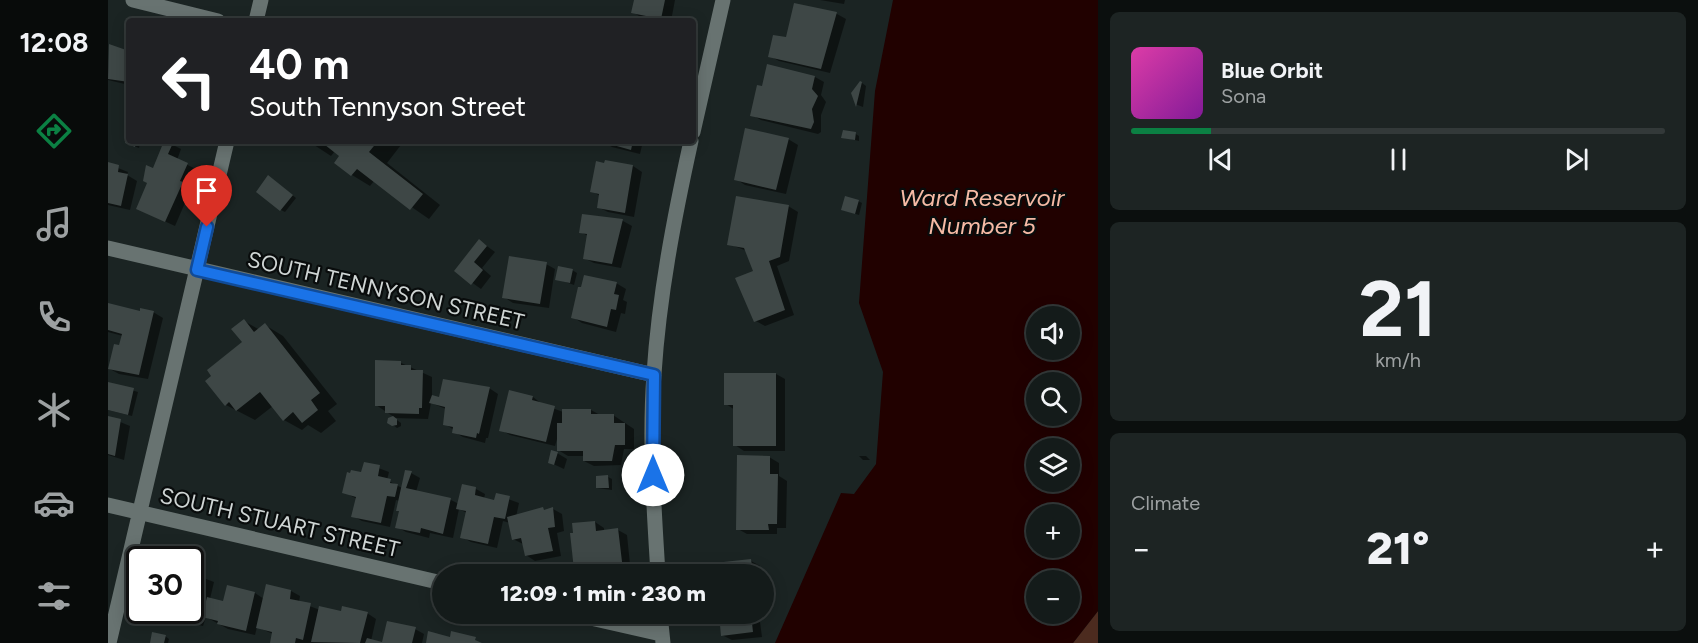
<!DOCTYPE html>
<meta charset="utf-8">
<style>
:root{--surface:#141b1a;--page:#1d2423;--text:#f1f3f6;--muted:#9da1a2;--line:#333939;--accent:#0b8043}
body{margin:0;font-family:Figtree,sans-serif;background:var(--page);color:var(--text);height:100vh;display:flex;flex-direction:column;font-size:22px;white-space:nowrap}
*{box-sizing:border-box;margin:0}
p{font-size:20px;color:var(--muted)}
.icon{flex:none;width:33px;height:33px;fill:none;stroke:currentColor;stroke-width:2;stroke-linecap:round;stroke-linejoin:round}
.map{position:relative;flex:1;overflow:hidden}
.side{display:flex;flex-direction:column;gap:12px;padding:12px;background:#0b0f0e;width:600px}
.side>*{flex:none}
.hud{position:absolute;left:18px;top:18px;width:570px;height:126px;border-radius:6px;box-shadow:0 3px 15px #0003,0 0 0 2px var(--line);background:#202124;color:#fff;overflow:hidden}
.fabs{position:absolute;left:918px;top:306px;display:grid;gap:12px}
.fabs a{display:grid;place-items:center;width:54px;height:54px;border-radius:50%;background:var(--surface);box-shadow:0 3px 15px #0003,0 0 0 2px var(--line);font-size:30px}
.speed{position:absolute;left:18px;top:546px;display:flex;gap:12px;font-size:30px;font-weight:700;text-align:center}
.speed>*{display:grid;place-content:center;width:78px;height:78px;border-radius:50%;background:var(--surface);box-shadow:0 3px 15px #0003,0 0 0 2px var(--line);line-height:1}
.speed .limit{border:3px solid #111;border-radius:9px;background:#fff;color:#111}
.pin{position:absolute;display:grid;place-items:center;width:51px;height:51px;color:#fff;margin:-62px -26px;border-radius:50% 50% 50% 0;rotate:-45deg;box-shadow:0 0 6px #0007}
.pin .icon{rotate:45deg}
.me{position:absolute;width:66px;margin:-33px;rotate:0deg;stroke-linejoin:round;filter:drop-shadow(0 0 4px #0008)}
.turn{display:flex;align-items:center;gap:21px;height:126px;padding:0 24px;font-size:27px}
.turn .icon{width:78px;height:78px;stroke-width:2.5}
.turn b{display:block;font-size:42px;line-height:51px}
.big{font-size:45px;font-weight:800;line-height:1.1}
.side .widget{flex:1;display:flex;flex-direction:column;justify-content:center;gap:9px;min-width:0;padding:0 21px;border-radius:9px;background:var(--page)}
.side .dial{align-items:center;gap:0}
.dial b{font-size:78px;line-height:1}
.song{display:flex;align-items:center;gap:18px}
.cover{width:72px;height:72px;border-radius:9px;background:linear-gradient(135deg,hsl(320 70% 55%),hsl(290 70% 35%))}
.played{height:6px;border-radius:3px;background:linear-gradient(90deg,var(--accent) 15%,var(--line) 15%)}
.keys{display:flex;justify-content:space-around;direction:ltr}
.heat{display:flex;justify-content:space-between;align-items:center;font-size:33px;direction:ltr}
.trip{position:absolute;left:324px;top:564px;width:342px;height:60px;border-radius:30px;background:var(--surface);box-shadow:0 3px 15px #0003,0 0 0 2px var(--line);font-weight:800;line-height:60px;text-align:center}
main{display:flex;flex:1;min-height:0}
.dock{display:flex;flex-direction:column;width:108px;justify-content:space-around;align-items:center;background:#080b0a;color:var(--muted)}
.dock .icon{width:42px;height:42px}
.dock .on{color:var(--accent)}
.dock b{font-size:27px;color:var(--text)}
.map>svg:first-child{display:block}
.green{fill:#4c2b1f}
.water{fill:#210100;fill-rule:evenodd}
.shadow{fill:#0007}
.building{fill:#3e4746}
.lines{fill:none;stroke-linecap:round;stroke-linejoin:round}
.minor{stroke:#687371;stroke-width:15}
.route-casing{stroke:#114b97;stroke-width:15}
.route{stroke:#1a73e8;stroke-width:10}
.labels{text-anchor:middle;stroke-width:4.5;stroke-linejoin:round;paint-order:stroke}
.street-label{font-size:22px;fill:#cfd5d4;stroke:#090c0c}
.water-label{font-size:24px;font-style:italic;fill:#f6baa5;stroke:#090c0c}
</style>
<main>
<nav class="dock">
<b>12:08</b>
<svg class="icon on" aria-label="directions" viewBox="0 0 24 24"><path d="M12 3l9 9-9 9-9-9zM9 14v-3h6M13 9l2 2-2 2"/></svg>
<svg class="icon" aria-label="music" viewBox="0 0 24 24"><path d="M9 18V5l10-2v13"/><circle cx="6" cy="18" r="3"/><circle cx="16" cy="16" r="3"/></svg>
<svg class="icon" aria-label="phone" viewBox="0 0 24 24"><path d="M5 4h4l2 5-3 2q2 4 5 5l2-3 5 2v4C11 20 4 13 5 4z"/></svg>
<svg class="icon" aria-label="climate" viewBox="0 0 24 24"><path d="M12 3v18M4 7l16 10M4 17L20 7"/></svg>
<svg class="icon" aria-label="car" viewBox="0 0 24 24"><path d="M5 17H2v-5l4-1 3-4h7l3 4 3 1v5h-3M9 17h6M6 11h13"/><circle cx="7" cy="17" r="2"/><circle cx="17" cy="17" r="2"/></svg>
<svg class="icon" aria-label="filters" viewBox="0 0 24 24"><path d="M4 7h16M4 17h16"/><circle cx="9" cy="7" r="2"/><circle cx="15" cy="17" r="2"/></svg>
</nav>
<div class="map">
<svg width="990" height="643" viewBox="0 0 990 643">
<rect width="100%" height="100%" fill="#1b2423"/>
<!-- green -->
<path class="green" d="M990 611V643H965Z"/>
<!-- water -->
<path class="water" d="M785 0H990V611L965 643H667L733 493 746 494 768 464 775 372 751 303 767 91ZM928 316H962V350H928ZM928 382H962V416H928ZM928 448H962V482H928ZM928 514H962V548H928ZM962 580V614H928V580Z"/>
<!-- shadow -->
<path class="shadow" d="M528 0H567L563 21 534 18 525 12Z
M712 0H737L736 4Z
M687 4 729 14 738 19 722 73 671 61 662 56 679 39Z
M185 18 199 21H185Z
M2 46 21 52V85L0 80Z
M707 77 716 82 713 95 718 102 713 115V132L710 134 653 120 644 115Z
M754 83 758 86 755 107 747 104 749 85Z
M746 133 751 136V141L735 137Z
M20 138 21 141 32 143 31 148 18 143Z
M680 139 690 145 678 194 637 185 628 179Z
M57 141 73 149 69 160 88 169 80 187 83 189 67 226 30 209Z
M200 141H296L279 163 332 205 321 219 266 181 262 186 244 175 228 163 233 156 227 151 223 156Z
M494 141H535L532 154 504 147Z
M0 164 20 172 19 175 29 181 22 210 0 205Z
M525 166 534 172 526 217 500 212 490 207 492 196 484 191Z
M165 180 188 198 177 212 173 210Z
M750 201 754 203 751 215 735 210Z
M680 206 690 212 681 261 669 266 686 315 657 326 648 321 647 272 639 251 621 244Z
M476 216 515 221 524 226 513 268 486 263 476 258 480 236 473 232Z
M372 241 387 252 374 268 383 276 373 289 348 271Z
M438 264 447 269 441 308 405 303 396 297Z
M464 270 469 273 466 285 449 279Z
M508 283 518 289 515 300 519 302 517 314 513 313 508 332 474 323 465 317Z
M0 305 33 313 45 312 55 318 40 379 11 374 2 369 15 336 0 332Z
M136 321 152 330 157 325 175 336 229 404 220 411 228 421 213 433 200 425 194 430 176 420 165 406 147 420 118 405 136 343Z
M291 362 324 377V397L330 399 381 388 390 394 380 438H378L377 443 355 437 346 432V430L337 424 338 409 323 403 320 419 286 418 293 423V426L289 428 281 422 286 417 268 405Z
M668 374 677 379V451H636L627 445V410L618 404Z
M1 383 30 392 24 416 0 410Z
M402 392 425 397 434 404 455 412 483 410 492 415H505L526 429V449H516L513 465 486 466 476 461 477 456H460L450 450 449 439 447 446 402 435 393 430Z
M0 417 22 426 16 460 0 455Z
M449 453 459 459 456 469 441 462Z
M751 456H758L762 460H755Z
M661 457 671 463V476L679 481 678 528H669V534H639L630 529Z
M257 463 281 472 279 480 294 488 303 473 312 478 308 492 343 500 351 504 368 489 377 494 376 499 388 501 389 495 411 503 408 517 445 509 454 514 456 531 449 533 453 556 427 561 418 555 415 544 405 539 402 523 395 521 389 548 363 542 354 537 359 513 351 509 345 538 322 533 321 538 298 532 289 527 292 512V501L288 500 282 527 254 521 245 516 249 499 236 492 255 474Z
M500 477 504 479V490L489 488Z
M487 522 496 528V532L510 530 519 535 523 574H477L467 569Z
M643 561 652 566 653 574H599L598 566Z
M82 573 106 582 102 599 116 602 147 593 156 599 183 591 192 596 191 602 212 610 259 613 268 619 263 641 273 643H166L165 634 149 627 147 635 120 629 98 617 95 626 61 618 52 613 82 610Z
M611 614H651L654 637 624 640 614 635Z
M307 629 316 634 314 643H275Z
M57 636 61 639 60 643H43Z"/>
<!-- building -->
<path class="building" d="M526 0H557L553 19 523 13Z
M686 3 729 12 713 69 660 57 665 35 678 37Z
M1 44 21 51V82L0 79Z
M659 64 707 76 704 89 710 96 704 109 706 122 703 129 642 116 649 85 654 86Z
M752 81 754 82 748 107 743 93Z
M637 128 681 138 668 190 626 180Z
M735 130 748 132 747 140 733 138Z
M19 136 21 141H28L27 147 17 143Z
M56 141 65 143 60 154 80 163 72 181 75 182 57 222 28 209 39 183 35 181 38 165 45 168Z
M212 141H270L261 152 315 194 302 210 249 169 243 176 226 163 231 156Z
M491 141H525L523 150Z
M497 160 525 165 517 213 489 208 491 194 482 192 488 161 496 163Z
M0 162 11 165 10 172 20 174 13 206 0 203Z
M160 175 185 195 172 211 148 192Z
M628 196 681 205 672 257 661 261 677 310 646 322 627 278 645 271 636 248 619 245Z
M737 196 751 200 747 214 733 210Z
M474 214 515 219 504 264 475 259 479 234 471 233Z
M371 239 379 246 366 262 375 270 363 285 346 271Z
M401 256 439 262 432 304 394 298Z
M450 266 465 269 462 283 447 280Z
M476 275 509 282 506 294 511 295 508 310 503 309 499 327 463 318 470 287H473Z
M0 303 32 311V308L46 311 31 375 0 369 6 344 11 345 14 334 0 330Z
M136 319 146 332 157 323 212 393 203 400 210 410 194 423 185 412 175 421 152 392 128 411 121 402 117 406 97 381 103 376 99 370 134 342 123 329Z
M267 360 293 361V365H303V370H315L314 408H311V414L277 413V406H267Z
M616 373H668V446H625V405H616Z
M335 379 382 387 371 434 369 433 368 438 344 433 345 427 335 425 337 407 321 403 324 395 331 397Z
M0 382 26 388 20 415 0 410Z
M401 390 425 396 424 400 447 406 438 442 391 431Z
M454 409H483V414H506V423H517V445H507L504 461H475V451H449V423H454Z
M0 416 13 419 7 456 0 454Z
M285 416 289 419V425L284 426 279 423 280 418Z
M443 450 450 452 446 465 440 463Z
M629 455 662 456V474H670L669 524H660L661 530H628Z
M256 462 272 465 270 476 283 479 282 483 290 484 287 497 279 496 273 523 243 517 248 497 234 493 239 472 242 473 243 470 253 472Z
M297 470 304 471 298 488 343 498 335 534 313 528 312 533 287 528 291 511H288Z
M500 475 501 488H488V476Z
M354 484 368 487 367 495 386 500 388 493 402 496 397 519 386 517 380 544 352 538 358 511 348 509Z
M435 507 436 510 445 507 447 527 440 528 445 551 417 556 413 538 404 540 399 517Z
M487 521 488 531 510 528 515 570 489 573 488 568 466 570 462 533H465L464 523Z
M643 559 645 574H598L597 564Z
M82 571 97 575 86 622 50 613 51 610H82Z
M158 584 183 590 182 599 203 603 195 640 188 638 187 643H162L164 632 148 628Z
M119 585 147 592 138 631 109 624 110 621 94 617 99 597 115 601Z
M211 606 233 611 234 606 260 612 252 643 203 642Z
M611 614H643L645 632 613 636Z
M279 621 308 627 304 643H257L259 638 274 642Z
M320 631 342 637 343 631 368 637 367 640 374 643H318Z
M44 632 58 635 56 643H42Z"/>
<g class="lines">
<!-- minor -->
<path class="minor" d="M25 0 110 21
M148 21 153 0
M585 132 615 0
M0 248 546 375
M0 505 334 583
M550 574C546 508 541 441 546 374 551 296 566 218 583 141
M465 614 553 634
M552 614 555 643
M1 643 119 141"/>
</g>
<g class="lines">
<!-- route casing -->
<g class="route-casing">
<path id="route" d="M99 227 89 270 546 375 545 475"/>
</g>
<!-- route -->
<use href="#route" class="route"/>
</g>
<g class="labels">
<!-- street labels -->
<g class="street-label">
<text transform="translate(278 290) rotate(13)" y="8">SOUTH TENNYSON STREET</text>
<text transform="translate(172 522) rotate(13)" y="8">SOUTH STUART STREET</text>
</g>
<!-- water labels -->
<g class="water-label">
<text x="874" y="206">Ward Reservoir<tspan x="874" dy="28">Number 5</tspan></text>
</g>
</g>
</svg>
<div class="fabs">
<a><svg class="icon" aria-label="sound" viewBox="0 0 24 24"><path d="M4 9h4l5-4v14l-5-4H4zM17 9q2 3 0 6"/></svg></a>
<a><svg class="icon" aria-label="search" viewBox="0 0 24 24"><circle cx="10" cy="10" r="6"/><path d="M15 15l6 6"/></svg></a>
<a><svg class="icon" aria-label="layers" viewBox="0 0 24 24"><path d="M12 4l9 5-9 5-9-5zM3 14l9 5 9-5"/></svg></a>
<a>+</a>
<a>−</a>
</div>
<div class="speed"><div class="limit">30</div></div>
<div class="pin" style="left:99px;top:227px;background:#d93025"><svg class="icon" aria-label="arrive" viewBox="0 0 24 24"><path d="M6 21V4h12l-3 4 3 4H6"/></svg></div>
<svg class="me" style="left:545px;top:475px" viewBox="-20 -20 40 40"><circle r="19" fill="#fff"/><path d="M0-13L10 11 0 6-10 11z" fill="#1a73e8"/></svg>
<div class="trip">12:09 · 1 min · 230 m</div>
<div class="hud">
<div class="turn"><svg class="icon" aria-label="left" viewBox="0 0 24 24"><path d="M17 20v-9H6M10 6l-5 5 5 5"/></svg><div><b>40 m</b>South Tennyson Street</div></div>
</div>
</div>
<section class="side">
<div class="widget">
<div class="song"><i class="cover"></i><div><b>Blue Orbit</b><p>Sona</p></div></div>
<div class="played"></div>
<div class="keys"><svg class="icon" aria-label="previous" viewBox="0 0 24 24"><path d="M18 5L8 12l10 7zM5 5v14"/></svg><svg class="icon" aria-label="pause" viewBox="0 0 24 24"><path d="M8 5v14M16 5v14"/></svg><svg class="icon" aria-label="next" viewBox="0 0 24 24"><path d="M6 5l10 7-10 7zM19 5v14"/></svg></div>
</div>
<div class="widget dial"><b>21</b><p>km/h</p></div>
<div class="widget"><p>Climate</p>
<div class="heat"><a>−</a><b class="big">21°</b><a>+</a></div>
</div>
</section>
</main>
